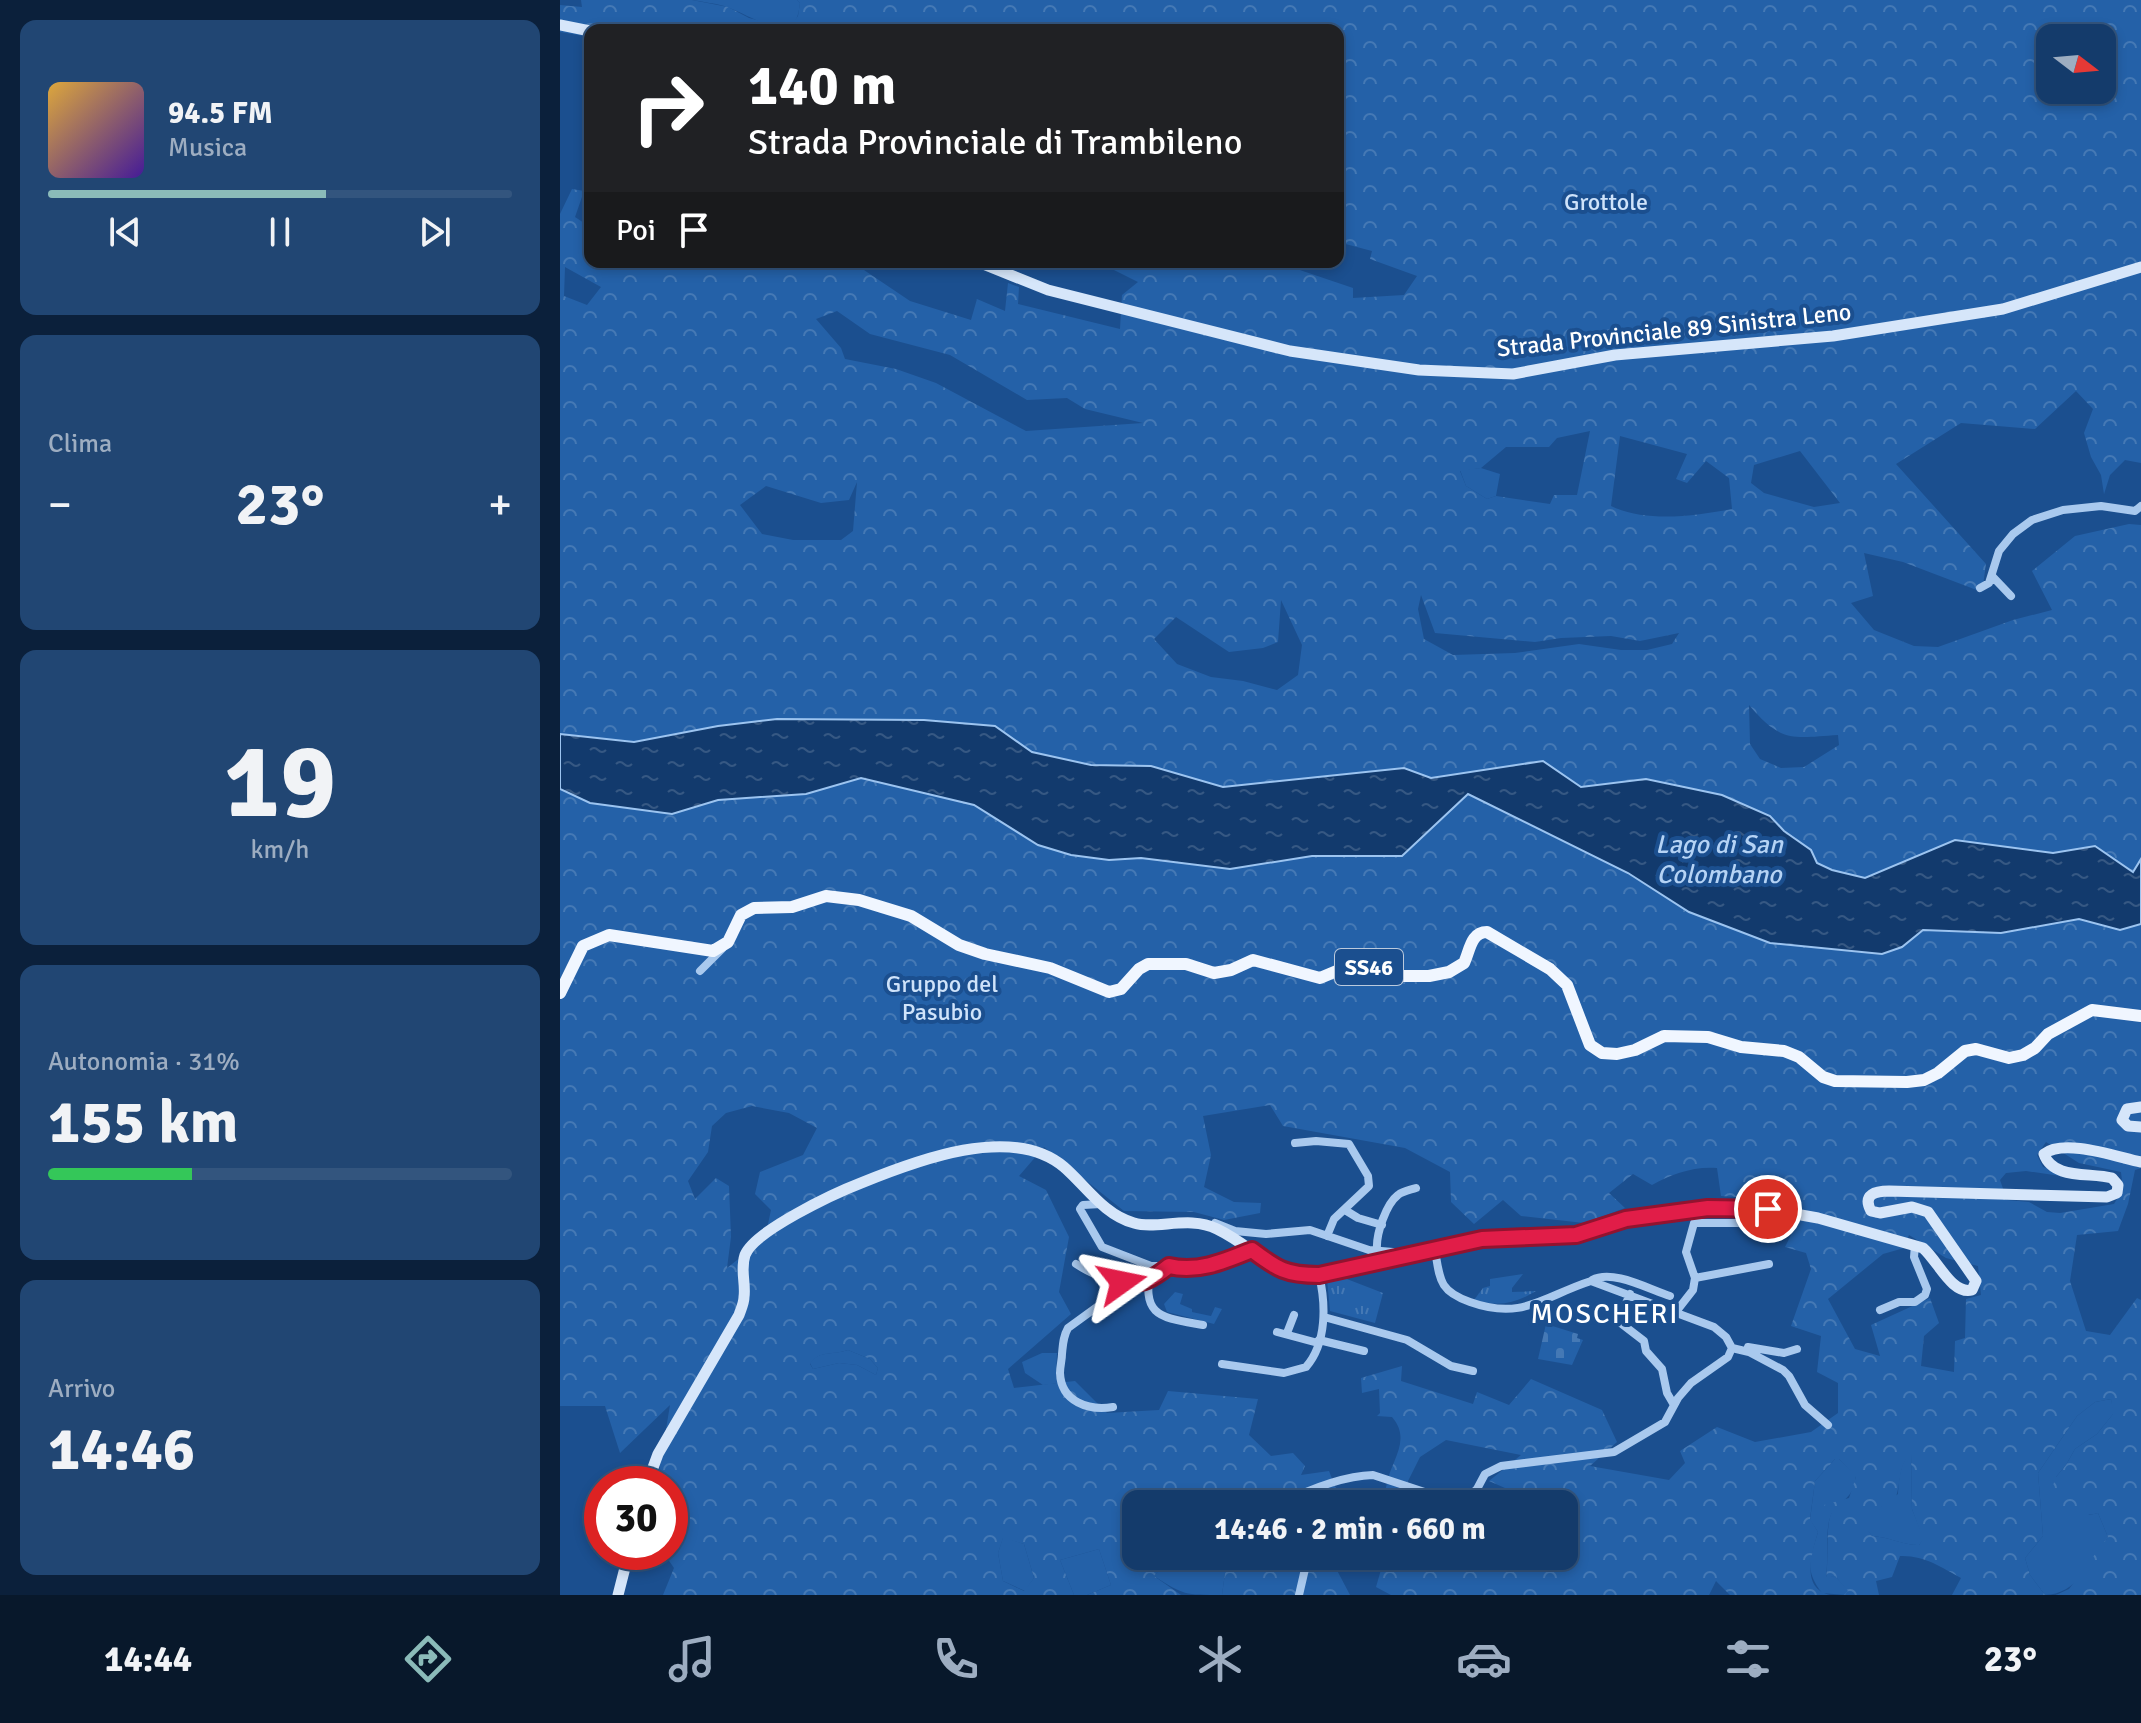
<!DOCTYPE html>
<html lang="it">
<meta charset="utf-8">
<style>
:root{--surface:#143b6b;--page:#214673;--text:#f1f3f6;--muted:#9dadc1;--line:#33557e;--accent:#8bbbb9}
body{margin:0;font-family:Signika,sans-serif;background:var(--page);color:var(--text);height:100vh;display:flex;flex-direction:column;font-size:30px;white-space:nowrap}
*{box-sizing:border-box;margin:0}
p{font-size:26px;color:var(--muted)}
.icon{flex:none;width:44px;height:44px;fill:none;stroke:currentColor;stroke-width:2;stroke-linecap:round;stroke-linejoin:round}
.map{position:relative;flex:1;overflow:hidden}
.sheet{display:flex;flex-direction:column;gap:20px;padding:20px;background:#0b203b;width:560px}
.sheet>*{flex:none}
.hud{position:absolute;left:24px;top:24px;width:760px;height:244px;border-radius:16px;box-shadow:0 4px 12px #0003,0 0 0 2px var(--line);background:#202124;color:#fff;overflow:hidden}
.needle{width:52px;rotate:106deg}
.buttons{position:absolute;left:1476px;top:24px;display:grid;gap:16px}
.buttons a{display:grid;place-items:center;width:80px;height:80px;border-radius:16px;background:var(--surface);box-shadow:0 4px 12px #0003,0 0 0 2px var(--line);font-size:40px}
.speed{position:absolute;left:24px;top:1466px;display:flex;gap:16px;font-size:40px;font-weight:700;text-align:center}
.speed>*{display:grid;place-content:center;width:104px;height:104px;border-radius:50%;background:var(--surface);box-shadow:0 4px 12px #0003,0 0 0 2px var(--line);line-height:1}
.speed .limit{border:12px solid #d22;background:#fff;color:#111}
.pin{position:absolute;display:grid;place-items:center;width:68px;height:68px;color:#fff;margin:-34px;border:4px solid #fff;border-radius:50%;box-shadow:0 2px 8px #0007}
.me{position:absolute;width:88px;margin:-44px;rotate:78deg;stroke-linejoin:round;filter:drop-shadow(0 0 6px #0008)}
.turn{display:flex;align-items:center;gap:28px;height:168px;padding:0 32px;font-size:36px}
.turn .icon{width:104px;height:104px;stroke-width:2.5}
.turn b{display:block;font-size:56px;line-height:68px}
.then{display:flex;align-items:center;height:76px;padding:0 32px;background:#0003;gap:16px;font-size:30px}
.big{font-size:60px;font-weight:700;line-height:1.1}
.sheet .widget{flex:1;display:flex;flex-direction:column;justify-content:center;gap:12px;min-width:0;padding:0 28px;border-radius:16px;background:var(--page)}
.sheet .dial{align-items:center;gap:0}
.dial b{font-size:104px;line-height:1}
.song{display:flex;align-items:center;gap:24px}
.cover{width:96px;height:96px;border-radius:12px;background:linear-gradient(135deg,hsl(40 70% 55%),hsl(260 70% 35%))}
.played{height:8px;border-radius:4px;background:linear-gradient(90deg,var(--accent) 60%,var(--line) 60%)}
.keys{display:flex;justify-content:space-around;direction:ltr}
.heat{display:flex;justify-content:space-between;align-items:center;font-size:44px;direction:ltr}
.charge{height:12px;border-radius:6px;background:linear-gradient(90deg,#34c759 31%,var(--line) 0)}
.trip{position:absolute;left:562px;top:1490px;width:456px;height:80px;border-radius:16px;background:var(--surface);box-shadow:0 4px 12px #0003,0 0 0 2px var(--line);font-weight:700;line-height:80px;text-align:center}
.tab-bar{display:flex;height:128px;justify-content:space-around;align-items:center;background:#08182b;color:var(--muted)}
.tab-bar .icon{width:56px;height:56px}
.tab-bar .active{color:var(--accent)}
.tab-bar b{font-size:36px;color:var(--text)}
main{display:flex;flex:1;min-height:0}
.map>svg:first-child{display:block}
.grass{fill:#2461a8}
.forest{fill:url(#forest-crowns);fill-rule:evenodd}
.cemetery{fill:url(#cemetery-stones)}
.park{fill:url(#park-tufts)}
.water{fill:url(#water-ripples);stroke:#9cc4f0;stroke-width:2}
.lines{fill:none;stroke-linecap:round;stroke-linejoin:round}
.street{stroke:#a9c9ee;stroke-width:8}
.secondary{stroke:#d6e6fa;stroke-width:11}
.primary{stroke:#f0f6ff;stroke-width:12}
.route-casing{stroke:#92132f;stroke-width:20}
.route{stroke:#e11d48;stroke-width:14}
.labels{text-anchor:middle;stroke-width:8;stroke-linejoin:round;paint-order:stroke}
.shield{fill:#1b4f8f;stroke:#bbcadd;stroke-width:2}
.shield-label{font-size:22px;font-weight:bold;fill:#fff}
.park-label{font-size:24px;fill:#cfe3fa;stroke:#1b4f8f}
.street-label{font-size:24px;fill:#fff;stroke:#1b4f8f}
.water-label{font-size:26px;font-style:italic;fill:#b5d3f5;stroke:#1b4f8f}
.quarter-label{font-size:28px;letter-spacing:2px;fill:#fff;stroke:#1b4f8f}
</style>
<main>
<section class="sheet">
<div class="widget">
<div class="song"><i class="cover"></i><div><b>94.5 FM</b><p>Musica</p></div></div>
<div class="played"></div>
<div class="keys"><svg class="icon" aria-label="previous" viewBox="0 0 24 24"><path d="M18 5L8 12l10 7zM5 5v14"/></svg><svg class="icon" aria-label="pause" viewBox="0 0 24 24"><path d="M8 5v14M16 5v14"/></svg><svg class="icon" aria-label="next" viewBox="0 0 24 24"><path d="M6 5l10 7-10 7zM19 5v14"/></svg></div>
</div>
<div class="widget"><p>Clima</p>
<div class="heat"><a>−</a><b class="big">23°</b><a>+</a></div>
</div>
<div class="widget dial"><b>19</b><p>km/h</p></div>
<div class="widget"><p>Autonomia · 31%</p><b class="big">155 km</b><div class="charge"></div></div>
<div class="widget"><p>Arrivo</p><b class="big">14:46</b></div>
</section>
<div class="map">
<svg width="1581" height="1595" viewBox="0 0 1581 1595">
<defs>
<pattern id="forest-crowns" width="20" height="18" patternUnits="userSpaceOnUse" patternTransform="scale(2)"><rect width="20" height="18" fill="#2461a8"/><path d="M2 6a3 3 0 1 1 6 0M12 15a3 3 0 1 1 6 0" fill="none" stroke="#4579b5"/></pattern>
<pattern id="cemetery-stones" width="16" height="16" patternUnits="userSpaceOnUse" patternTransform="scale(2)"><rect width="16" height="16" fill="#2461a8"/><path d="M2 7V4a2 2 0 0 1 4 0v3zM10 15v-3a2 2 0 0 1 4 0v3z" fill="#4579b5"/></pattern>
<pattern id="park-tufts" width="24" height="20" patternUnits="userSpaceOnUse" patternTransform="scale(2)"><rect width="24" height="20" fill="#2461a8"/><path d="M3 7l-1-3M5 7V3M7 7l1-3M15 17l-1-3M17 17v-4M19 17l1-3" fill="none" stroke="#4579b5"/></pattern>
<pattern id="water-ripples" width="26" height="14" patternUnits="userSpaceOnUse" patternTransform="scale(2)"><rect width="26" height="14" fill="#123a6d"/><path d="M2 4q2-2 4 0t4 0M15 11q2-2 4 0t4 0" fill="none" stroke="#365883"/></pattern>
</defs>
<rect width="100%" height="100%" fill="#1b4f8f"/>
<!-- grass -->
<path class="grass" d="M132 0H237L240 3C239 11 238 21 230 26 216 34 179 10 164 6 153 3 143 2 132 0Z
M921 468 940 474 936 496 927 499 906 486 900 470Z
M615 1292 623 1294 620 1304 632 1309V1312L651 1316 655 1307 662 1309 654 1324 607 1312 604 1304Z
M288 1350 310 1359 318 1368 316 1375 297 1365 279 1363 253 1369 250 1363C259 1350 274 1355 288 1350Z
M482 1353H497L496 1376 499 1383 483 1385 465 1373 462 1362Z
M1551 1399 1554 1413 1537 1434 1515 1449 1506 1465 1496 1477 1529 1515 1538 1513 1548 1537C1533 1560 1516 1595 1485 1595L1470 1575 1465 1558 1483 1536 1478 1473 1517 1416 1535 1402Z
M1351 1452 1352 1509 1364 1539 1359 1545C1346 1546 1329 1537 1312 1536L1306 1529 1322 1505 1338 1494C1339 1479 1340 1462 1351 1452Z
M1275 1459H1279L1296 1476C1292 1503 1281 1497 1272 1513 1264 1528 1269 1559 1266 1577L1275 1576 1289 1591 1284 1595 1262 1593C1244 1570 1250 1559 1258 1532L1250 1520 1255 1481Z
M443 1537 464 1544 474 1578 465 1591 443 1581 438 1553Z
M539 1549 551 1585 527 1595H514L500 1560Z
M611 1557 667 1559 662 1595C625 1595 623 1595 594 1576Z"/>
<!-- forest -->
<path class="forest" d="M21 0H132L168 7 189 18 224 27 231 25 238 16 240 3 237 0H1581V463L1565 460 1550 475 1544 494 1541 475 1531 457 1524 433 1533 409 1516 391 1475 429 1401 423 1336 464 1426 564 1422 592 1343 562 1304 553 1313 596 1291 603 1314 630 1354 646 1378 647 1453 620 1492 610 1472 571 1515 536 1569 524 1581 525V859L1574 872 1535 846 1493 853 1395 840 1305 879 1272 870 1257 863 1251 850 1224 831 1210 816 1086 779 1021 787 983 761 871 778 843 768 663 788 591 766 531 765 472 752 435 726 364 720 217 719 158 726 74 742 0 734V214L12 189 24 191 15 217 30 227V262H286L298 266 350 301 411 320 417 299 445 311 448 283 459 287 458 304 560 329 562 295 578 282 538 262H716L793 288V298L844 295 857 276 810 259 812 251 778 242V30H30V37L0 32V5L22 7ZM1490 38H1542V90H1490ZM5 267 41 287 27 305 4 296ZM277 311 310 334 390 355 467 400 507 398 525 409 583 423 466 431 376 383 336 369 285 359 281 348 256 319ZM1030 431 1017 495H994L990 504 936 496 927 499 906 486 900 471 921 468 946 447H989L997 438ZM1060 436 1127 454 1116 479 1127 483 1146 461 1169 478 1172 509C1134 516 1087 523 1051 506ZM1240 451 1280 503 1254 507 1204 493 1191 483 1194 465ZM297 482 293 531 281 540H233L202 534 180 505 206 486 261 503 289 500ZM861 595 875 633 975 642 1001 638 1051 636 1080 641 1119 633 1112 644 1087 650H1061L1019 644 955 653 893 655 864 639 858 609ZM721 600 742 645 738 675 717 690 683 681 651 677 617 664 594 639 616 617 669 652 703 648 718 642ZM1189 705C1221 743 1232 738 1278 735L1279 745 1244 767 1221 768 1200 759 1190 744Z
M301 778 414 805 478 845 511 855 549 860 580 858 670 869 752 856H841L908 794 1068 873 1129 912 1342 947 1363 930 1441 933 1519 919 1560 930 1581 924V1168L1575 1170 1568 1204 1558 1231 1517 1235 1510 1281 1526 1331 1550 1335 1577 1298 1581 1300V1595H1496L1509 1589 1548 1537 1538 1513C1514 1519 1502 1512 1491 1491L1496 1477 1506 1465 1515 1449 1537 1434 1553 1414 1551 1399 1535 1402 1517 1416 1478 1473 1483 1536 1465 1558 1470 1575 1485 1595H1392L1401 1578C1381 1567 1364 1555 1340 1556L1332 1577 1316 1581 1319 1595H1284L1288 1591 1275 1576 1266 1578C1269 1560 1265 1524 1272 1512L1264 1505 1289 1498 1296 1477 1279 1459H1275L1255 1481 1250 1519 1258 1532C1252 1553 1240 1588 1270 1595H1170L1156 1581 1149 1595H831L816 1587 825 1556H1004V1504H933L945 1488 929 1481 961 1455 886 1440 860 1457 846 1485 878 1504H576V1556H776L771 1559 790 1595H662L667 1559 611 1557 594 1576 621 1595H527L551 1585 539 1549 500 1560 514 1595H103L114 1568 103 1552H110V1484H97L110 1405 60 1453 45 1406H0V789L30 803 112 814 158 800 246 794ZM710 1105 723 1126 845 1148 890 1172 891 1202 914 1224 943 1200 961 1216 1024 1223 1065 1208 1049 1193 1073 1174 1092 1185C1111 1174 1134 1166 1157 1168L1161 1196 1203 1199 1209 1233 1231 1235 1225 1247 1246 1253 1251 1269 1231 1326 1261 1336 1257 1372 1278 1383V1413L1251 1432 1195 1442 1157 1427 1120 1451 1125 1463 1109 1480 1030 1466 1057 1442 1042 1410 971 1379 949 1405 917 1392 913 1404 841 1381 842 1366 801 1378 802 1393 819 1389 820 1413 817 1416 832 1417C853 1441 829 1462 826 1488L776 1489 769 1471 741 1475 745 1466 733 1453 711 1456 689 1435 698 1399 608 1391 599 1410 547 1413 515 1381 454 1388 448 1369 511 1314 499 1292 509 1237 486 1190 459 1176 484 1147 564 1211 634 1212 664 1220 700 1213 701 1203 674 1202 644 1187 651 1155 643 1116ZM192 1106 229 1113 257 1128 243 1155 200 1172 195 1194 211 1210 205 1238 167 1268 171 1237 169 1186 156 1178 135 1199 128 1181 148 1152 152 1126 166 1113ZM1486 1142 1519 1163 1561 1172 1563 1189 1554 1204 1500 1213 1487 1212 1469 1202 1447 1200 1440 1180 1446 1173 1466 1171 1528 1180 1483 1167 1477 1155ZM1349 1235 1386 1258 1418 1266 1421 1295 1406 1299 1405 1338 1395 1341 1394 1372 1361 1366 1364 1336 1379 1323 1370 1298 1311 1325 1320 1356 1295 1349 1268 1299 1323 1254 1344 1248ZM288 1350 310 1359 318 1368 316 1375 297 1365 279 1363 253 1369 250 1364C259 1350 274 1355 288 1350ZM1351 1453 1352 1509 1363 1539 1359 1545C1347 1546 1329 1537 1312 1536L1307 1529 1322 1506 1334 1502C1342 1485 1337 1466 1351 1453ZM443 1538 464 1544 474 1578 464 1591 443 1581 438 1553Z"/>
<!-- cemetery -->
<path class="cemetery" d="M986 1324 1018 1334 1017 1338 1023 1340 1012 1365 978 1359Z"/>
<!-- park -->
<path class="park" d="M963 1274 952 1288V1292L976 1291C955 1304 938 1307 914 1300L923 1288 930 1286V1279Z
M779 1276 823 1293 815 1323 770 1311 767 1279Z"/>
<!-- water -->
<path class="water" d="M217 719 364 720 435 726 472 752 531 765 591 766 663 787 844 768 871 778 983 761 1021 787 1086 779 1162 795 1210 816 1224 831 1251 850 1257 863 1272 870 1305 878 1395 840 1493 853 1535 846 1573 872 1581 859V924L1560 930 1519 919 1441 933 1363 930 1342 947 1322 954 1210 943 1129 912 1068 873 908 794 842 856H752L670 869 581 858 549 860 511 855 478 845 414 805 301 778 246 794 158 800 112 814 30 803 0 789V734L74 742 158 726Z"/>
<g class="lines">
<!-- street -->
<path class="street" d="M1432 576 1451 596
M1420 588 1429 583 1439 551 1453 534 1472 520 1503 510 1541 506 1575 511 1581 506
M140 971 162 949
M735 1143 756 1141 789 1144 808 1176 809 1186 774 1219 767 1236
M541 1204 523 1205 520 1209 542 1247 591 1266
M785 1210 798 1218 822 1225
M655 1223 675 1231 706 1234 750 1230 809 1250 833 1252V1257
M817 1249C816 1234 826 1204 838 1195 843 1191 850 1190 856 1188
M875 1250C880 1280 879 1291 910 1302 963 1321 984 1296 1031 1281L1154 1327 1166 1337 1172 1348
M516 1264C533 1275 563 1288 582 1283 593 1280 601 1273 609 1266 638 1273 665 1261 692 1250
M609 1266H591C581 1317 599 1317 643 1325
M1135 1278 1126 1252 1134 1223H1195
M1032 1280C1053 1269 1088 1289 1110 1296
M1070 1294 1058 1321 1084 1341 1086 1351 1102 1369 1107 1393 1114 1405
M1320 1310 1339 1302H1355L1365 1295 1367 1289 1354 1257 1355 1245
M1115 1313 1133 1290 1135 1278 1209 1264
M764 1317 847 1340 891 1366 913 1371
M717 1332 758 1343
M727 1333 734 1315
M759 1340 804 1351
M1188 1347 1224 1353 1237 1349
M1172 1348 1189 1352 1223 1370 1229 1376 1245 1405 1268 1425
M662 1364 724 1373 746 1367C767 1343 766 1304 759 1275
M553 1407C529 1411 501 1402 500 1373 500 1366 502 1360 502 1354 503 1344 503 1337 508 1328L552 1296 562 1282
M720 1504C748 1490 782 1476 813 1475L901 1504 917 1489 925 1474 941 1466 1054 1452 1105 1422 1118 1398 1131 1383 1168 1357 1172 1348
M739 1595 748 1556"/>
<!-- secondary -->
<path class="secondary" d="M0 25 30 31
M418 262 488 290 730 351 859 370 953 374 1055 355 1273 336 1443 309 1581 267
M1581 1107 1567 1109 1562 1120 1568 1126 1581 1127
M87 1484 98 1454 179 1315C181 1309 184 1303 184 1297 186 1283 180 1270 185 1255 194 1231 275 1193 301 1183 355 1161 452 1123 504 1167 526 1186 544 1215 574 1223 597 1230 629 1215 657 1229 700 1250 707 1275 759 1275L922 1239 1016 1235 1066 1219 1148 1208 1208 1209 1258 1218 1363 1248C1378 1261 1392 1295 1412 1290L1416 1281 1368 1212 1352 1207 1320 1213 1311 1211C1302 1194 1316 1191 1329 1191L1547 1197 1557 1193 1558 1185 1552 1178C1530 1172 1493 1180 1484 1154 1504 1138 1557 1157 1581 1162
M58 1595 69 1552"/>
<!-- primary -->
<path class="primary" d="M0 993 23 946 49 935 153 951 168 942 181 915 194 908 232 907 266 896 299 900 351 916 399 945 425 954 490 968 549 992 561 989 579 969 588 964H626L654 973 671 970 693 960 760 978 791 965H804L842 976H869L889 972 904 963C910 950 911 932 927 932L990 969 1007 985 1030 1045 1042 1053 1057 1054 1075 1050 1104 1036 1148 1037 1181 1047 1224 1051 1239 1057 1263 1077 1275 1081 1347 1082 1364 1080 1378 1073 1405 1051 1416 1049 1449 1058 1463 1055 1475 1048 1488 1034 1532 1010 1581 1016"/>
</g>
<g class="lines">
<!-- route casing -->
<g class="route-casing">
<path id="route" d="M562 1282C582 1286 594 1278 609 1266 638 1273 665 1261 692 1250 717 1269 726 1275 759 1275L922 1239 1016 1235 1066 1219 1148 1208 1208 1209"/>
</g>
<!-- route -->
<use href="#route" class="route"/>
</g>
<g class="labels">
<!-- shield labels -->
<rect class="shield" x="775" y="949" width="68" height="36" rx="6"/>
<g class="shield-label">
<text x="809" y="975">SS46</text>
</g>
<!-- park labels -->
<g class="park-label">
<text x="1046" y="210">Grottole</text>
<text x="382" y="992">Gruppo del<tspan x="382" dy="28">Pasubio</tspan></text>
</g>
<!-- street labels -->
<g class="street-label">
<text transform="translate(1114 330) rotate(-6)" y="8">Strada Provinciale 89 Sinistra Leno</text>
</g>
<!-- water labels -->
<g class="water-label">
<text x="1159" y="853">Lago di San<tspan x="1159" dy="30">Colombano</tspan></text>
</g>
<!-- quarter labels -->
<g class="quarter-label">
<text x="1045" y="1323">MOSCHERI</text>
</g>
</g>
</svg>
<div class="buttons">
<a><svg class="needle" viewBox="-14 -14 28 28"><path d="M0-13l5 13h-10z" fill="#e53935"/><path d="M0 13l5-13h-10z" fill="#9dadc1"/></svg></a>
</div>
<div class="speed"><div class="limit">30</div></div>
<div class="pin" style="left:1208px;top:1209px;background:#d93025"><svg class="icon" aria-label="arrive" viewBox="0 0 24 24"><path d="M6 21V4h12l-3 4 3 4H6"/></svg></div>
<svg class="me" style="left:562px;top:1282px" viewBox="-20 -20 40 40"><path d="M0-17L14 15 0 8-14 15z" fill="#e11d48" stroke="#fff" stroke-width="4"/></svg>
<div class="trip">14:46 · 2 min · 660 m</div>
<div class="hud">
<div class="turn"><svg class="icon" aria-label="right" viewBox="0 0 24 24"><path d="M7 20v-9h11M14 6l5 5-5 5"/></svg><div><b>140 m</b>Strada Provinciale di Trambileno</div></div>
<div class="then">Poi<svg class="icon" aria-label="arrive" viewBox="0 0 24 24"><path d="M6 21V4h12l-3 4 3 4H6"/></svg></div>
</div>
</div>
</main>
<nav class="tab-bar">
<b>14:44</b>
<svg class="icon active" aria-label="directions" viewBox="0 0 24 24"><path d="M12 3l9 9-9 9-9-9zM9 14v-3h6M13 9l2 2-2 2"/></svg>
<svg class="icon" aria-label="music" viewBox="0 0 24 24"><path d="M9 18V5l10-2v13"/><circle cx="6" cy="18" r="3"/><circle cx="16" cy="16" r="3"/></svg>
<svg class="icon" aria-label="phone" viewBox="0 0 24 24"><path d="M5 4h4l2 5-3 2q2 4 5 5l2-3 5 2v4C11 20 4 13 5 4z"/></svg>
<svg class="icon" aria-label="climate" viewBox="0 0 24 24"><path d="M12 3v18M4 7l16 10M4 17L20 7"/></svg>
<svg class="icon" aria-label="car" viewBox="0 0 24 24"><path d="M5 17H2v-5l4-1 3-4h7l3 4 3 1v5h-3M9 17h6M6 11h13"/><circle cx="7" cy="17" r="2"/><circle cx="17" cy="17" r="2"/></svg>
<svg class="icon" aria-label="filters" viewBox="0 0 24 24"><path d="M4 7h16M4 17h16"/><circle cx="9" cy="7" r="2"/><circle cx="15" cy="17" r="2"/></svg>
<b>23°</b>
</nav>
